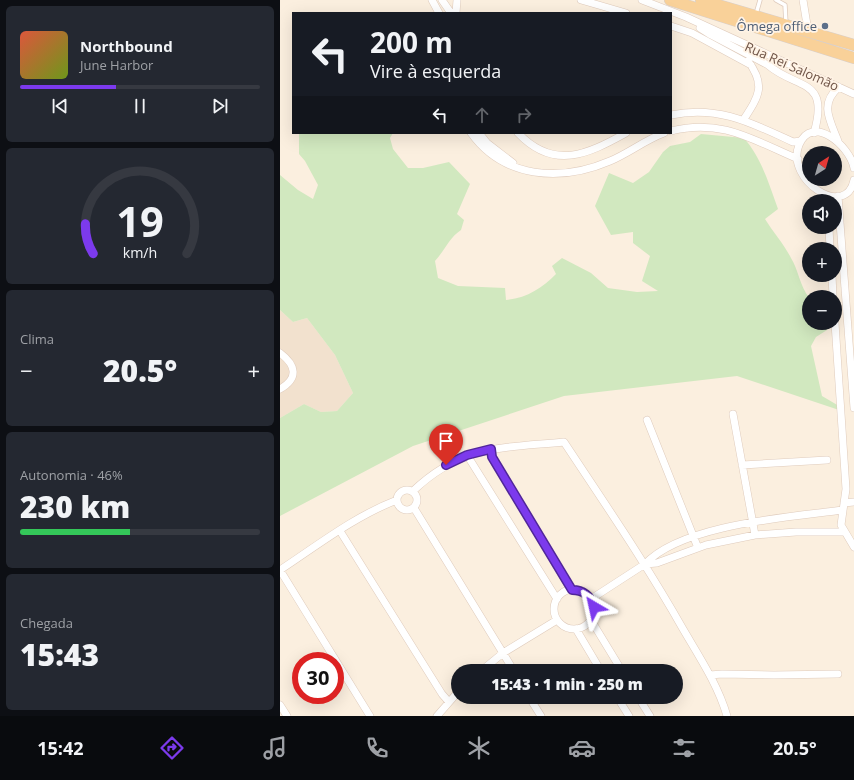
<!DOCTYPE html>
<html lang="pt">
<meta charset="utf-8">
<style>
:root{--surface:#171b24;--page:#242831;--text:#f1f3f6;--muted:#9ea1a6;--line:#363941;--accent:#7c3aed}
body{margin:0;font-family:"Open Sans",sans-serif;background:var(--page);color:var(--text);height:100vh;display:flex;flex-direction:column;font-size:15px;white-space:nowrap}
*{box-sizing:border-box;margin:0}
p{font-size:13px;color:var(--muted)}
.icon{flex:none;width:22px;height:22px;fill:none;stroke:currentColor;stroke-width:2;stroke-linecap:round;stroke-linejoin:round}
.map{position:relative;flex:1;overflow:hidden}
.panel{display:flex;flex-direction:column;gap:6px;padding:6px;background:#0d0f14;width:280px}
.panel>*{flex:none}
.hud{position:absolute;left:12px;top:12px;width:380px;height:122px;border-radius:0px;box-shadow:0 4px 16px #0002;background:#171b24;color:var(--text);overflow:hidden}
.needle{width:26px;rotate:37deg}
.buttons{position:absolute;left:522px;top:146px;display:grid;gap:8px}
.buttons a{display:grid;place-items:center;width:40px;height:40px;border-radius:50%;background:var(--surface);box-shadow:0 4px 16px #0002;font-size:20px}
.speed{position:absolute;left:12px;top:652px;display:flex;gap:8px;font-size:20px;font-weight:700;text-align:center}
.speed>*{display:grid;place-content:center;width:52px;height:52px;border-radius:50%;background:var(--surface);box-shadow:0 4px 16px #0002;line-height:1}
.speed .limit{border:6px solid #d22;background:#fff;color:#111}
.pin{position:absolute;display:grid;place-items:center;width:34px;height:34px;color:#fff;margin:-41px -17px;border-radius:50% 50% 50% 0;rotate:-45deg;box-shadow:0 0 4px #0007}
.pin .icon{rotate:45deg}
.me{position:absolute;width:44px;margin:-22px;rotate:324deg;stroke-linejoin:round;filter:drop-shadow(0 0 3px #0008)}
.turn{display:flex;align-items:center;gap:14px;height:84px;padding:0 12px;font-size:18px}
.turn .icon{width:52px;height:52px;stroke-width:2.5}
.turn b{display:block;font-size:28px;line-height:34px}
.lanes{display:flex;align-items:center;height:38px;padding:0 12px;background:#0003;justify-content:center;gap:20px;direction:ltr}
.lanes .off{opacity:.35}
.big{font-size:30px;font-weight:800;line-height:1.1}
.panel .card{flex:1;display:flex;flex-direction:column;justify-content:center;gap:6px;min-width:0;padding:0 14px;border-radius:6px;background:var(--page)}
.panel .dial{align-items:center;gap:0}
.dial svg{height:104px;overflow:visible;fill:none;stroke:var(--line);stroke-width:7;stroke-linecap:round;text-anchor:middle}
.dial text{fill:var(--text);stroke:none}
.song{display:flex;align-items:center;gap:12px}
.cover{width:48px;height:48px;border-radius:6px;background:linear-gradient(135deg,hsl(10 70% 55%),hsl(80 70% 35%))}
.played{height:4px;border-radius:2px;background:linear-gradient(90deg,var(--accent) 40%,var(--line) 40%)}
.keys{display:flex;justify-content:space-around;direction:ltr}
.heat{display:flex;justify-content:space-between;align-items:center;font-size:22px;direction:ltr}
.charge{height:6px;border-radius:3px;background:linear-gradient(90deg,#34c759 46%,var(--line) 0)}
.trip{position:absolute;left:171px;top:664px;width:232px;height:40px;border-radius:20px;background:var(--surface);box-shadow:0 4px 16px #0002;font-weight:800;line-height:40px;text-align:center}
.menu{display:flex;height:64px;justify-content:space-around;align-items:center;background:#090b0e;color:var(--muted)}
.menu .icon{width:28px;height:28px}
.menu .current{color:var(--accent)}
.menu b{font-size:18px;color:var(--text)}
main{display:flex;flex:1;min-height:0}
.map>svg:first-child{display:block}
.residential{fill:#f2e1ce}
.green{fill:#d1e8bf}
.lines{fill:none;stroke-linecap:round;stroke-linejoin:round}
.service-casing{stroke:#dfcbbc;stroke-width:5}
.minor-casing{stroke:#dfcbbc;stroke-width:8}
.primary-casing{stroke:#d7cfcc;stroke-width:12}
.service{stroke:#fff;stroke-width:3.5}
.minor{stroke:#fff;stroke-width:7}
.primary{stroke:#f9d199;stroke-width:11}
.route-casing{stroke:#51269a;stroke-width:10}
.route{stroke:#7c3aed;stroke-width:7}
.service-dot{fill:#5c6f8a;stroke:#fff3e5;stroke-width:1.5}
.labels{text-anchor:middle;stroke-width:3.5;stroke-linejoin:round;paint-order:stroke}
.service-label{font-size:13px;fill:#4e5e75;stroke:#fff3e5;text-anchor:end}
.street-label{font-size:13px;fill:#705548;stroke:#fff3e5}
</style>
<main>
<section class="panel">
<div class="card">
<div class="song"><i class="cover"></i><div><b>Northbound</b><p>June Harbor</p></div></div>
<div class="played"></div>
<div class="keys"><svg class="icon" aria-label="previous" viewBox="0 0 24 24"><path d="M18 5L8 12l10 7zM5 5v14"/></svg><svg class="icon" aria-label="pause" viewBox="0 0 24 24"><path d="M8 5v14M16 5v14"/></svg><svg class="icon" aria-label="next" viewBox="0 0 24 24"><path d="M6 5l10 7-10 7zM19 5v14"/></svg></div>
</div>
<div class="card dial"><svg viewBox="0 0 100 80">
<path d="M14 69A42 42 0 1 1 86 69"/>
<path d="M14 69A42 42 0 0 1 8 46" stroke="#7c3aed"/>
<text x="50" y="56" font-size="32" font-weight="700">19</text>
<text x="50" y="72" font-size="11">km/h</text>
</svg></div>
<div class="card"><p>Clima</p>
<div class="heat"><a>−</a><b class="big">20.5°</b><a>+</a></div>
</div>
<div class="card"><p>Autonomia · 46%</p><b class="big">230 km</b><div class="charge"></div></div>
<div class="card"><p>Chegada</p><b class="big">15:43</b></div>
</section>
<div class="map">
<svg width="574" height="716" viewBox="0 0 574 716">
<rect width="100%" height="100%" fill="#fbefdf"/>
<!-- residential -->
<path class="residential" d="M0 310 13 322 27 318 55 355 73 393 57 411 41 412 24 404 0 418Z"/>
<!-- green -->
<path class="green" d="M19 133H113L110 138 113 149 128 168H143L169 162 190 184 177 214 184 220 181 230C169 238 165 250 155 261L158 278 178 286 225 288 226 300C247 298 262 288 276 274L272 266 282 258 311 273 328 288 357 292 378 291 362 281 370 256 353 243V232L331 235 315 206 329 173 353 183 369 172 383 152 390 146 410 142 421 134 464 138C482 159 489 184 498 209L485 219C493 232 504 244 511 258 518 269 521 289 529 297V323H548L547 330 536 337 531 346 542 396 559 406V410L457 376 284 396 133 446 0 516V418L24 404 41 412 57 411 73 393 55 355 27 318 13 322 0 310V175L18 190 33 199 38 185 25 161 19 154Z"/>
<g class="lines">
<!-- service casing -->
<g class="service-casing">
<path id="service" d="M496 0 505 5 506 24
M476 14 480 0"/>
</g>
<!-- minor casing -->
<g class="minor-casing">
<path id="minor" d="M152 0 159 13
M162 0 171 13
M301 0 346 13
M362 0 406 17 574 94
M523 0 528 31
M176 13 177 0
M391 26 412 33 471 65
M420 28 431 35 488 65C517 90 550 77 534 133
M391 115C438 105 472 123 513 142L521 141
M464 119C479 96 486 85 468 61
M391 131C441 118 473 140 518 159
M191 133C224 179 281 182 330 161 349 153 365 140 384 133
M199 133 207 143 233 163
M238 133C274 171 308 154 346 133
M558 141C550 120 539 104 559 87
M574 168C570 146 532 113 519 145 505 180 566 220 574 180
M558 196 574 408
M549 227 550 249
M552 275 553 297
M555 323 566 489 561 525 574 547
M0 353C16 365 19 378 0 389
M453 414 475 535
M367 420 418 548
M211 449 212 457 291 590
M187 455 277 599
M462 465 547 460
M117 500a10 10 0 1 1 20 0a10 10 0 1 1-20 0Z
M133 491C181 445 222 448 284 442 325 504 367 565 403 629 420 658 438 685 447 716
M564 503 574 502
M134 508 234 671
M60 531 162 694 169 702
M365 564 377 563 426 545 475 535 516 532H564
M0 570 90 716
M0 570C38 545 75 516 117 500
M274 609a20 20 0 1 1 40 0a20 20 0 1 1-40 0Z
M311 599 365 564C402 524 511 517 563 510
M311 620 342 671
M296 629 321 671
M201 671 223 653 277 620
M430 675 442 674 494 675 558 674
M249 697 261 716
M337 697 349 716
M358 697 370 716
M0 705 7 716
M157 716 178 692"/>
</g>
<!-- primary casing -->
<g class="primary-casing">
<path id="primary" d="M390 0 574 58
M421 0 574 45"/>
</g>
<!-- service -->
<use href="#service" class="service"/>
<!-- minor -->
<use href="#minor" class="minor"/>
<!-- primary -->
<use href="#primary" class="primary"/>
</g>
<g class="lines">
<!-- route casing -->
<g class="route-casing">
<path id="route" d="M166 465 187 455 211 449 212 457 292 590C303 590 311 596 314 607"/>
</g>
<!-- route -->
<use href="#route" class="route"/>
</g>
<!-- markers -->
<circle class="service-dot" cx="545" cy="26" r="4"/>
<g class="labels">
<!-- service labels -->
<g class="service-label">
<text x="537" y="31">Ômega office</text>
</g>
<!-- street labels -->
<g class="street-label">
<text transform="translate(512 66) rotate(24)" y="5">Rua Rei Salomão</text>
</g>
</g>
</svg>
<div class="buttons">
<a><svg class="needle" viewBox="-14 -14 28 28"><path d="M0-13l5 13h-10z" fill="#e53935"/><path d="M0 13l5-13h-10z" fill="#9ea1a6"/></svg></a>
<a><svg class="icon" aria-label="sound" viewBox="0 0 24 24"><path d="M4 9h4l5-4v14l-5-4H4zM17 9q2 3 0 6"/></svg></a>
<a>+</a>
<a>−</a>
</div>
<div class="speed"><div class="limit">30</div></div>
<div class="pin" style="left:166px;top:465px;background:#d93025"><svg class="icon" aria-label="arrive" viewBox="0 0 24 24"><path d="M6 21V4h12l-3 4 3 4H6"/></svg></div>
<svg class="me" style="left:314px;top:607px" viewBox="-20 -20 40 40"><path d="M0-17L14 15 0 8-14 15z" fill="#7c3aed" stroke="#fff" stroke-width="4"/></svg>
<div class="trip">15:43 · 1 min · 250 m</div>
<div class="hud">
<div class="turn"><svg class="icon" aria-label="left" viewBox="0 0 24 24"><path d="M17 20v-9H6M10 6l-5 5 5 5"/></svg><div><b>200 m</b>Vire à esquerda</div></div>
<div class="lanes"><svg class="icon" aria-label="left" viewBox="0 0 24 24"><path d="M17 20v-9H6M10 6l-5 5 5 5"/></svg><svg class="icon off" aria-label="ahead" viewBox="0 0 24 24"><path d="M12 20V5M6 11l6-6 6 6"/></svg><svg class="icon off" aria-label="right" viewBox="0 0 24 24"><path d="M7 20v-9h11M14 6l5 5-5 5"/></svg></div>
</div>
</div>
</main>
<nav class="menu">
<b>15:42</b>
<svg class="icon current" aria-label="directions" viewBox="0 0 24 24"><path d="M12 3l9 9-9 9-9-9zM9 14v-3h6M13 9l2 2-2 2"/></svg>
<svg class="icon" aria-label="music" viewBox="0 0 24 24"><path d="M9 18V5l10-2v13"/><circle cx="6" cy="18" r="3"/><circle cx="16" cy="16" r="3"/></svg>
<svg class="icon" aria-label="phone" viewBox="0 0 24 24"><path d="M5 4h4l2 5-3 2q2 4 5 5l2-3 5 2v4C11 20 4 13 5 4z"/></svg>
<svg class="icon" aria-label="climate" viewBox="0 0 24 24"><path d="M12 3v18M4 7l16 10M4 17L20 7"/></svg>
<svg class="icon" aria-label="car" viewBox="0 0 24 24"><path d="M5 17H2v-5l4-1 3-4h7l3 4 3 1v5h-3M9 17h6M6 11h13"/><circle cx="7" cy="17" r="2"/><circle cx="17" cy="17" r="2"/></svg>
<svg class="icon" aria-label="filters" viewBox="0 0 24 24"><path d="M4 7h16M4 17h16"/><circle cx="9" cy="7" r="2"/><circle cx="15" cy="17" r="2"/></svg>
<b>20.5°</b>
</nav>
